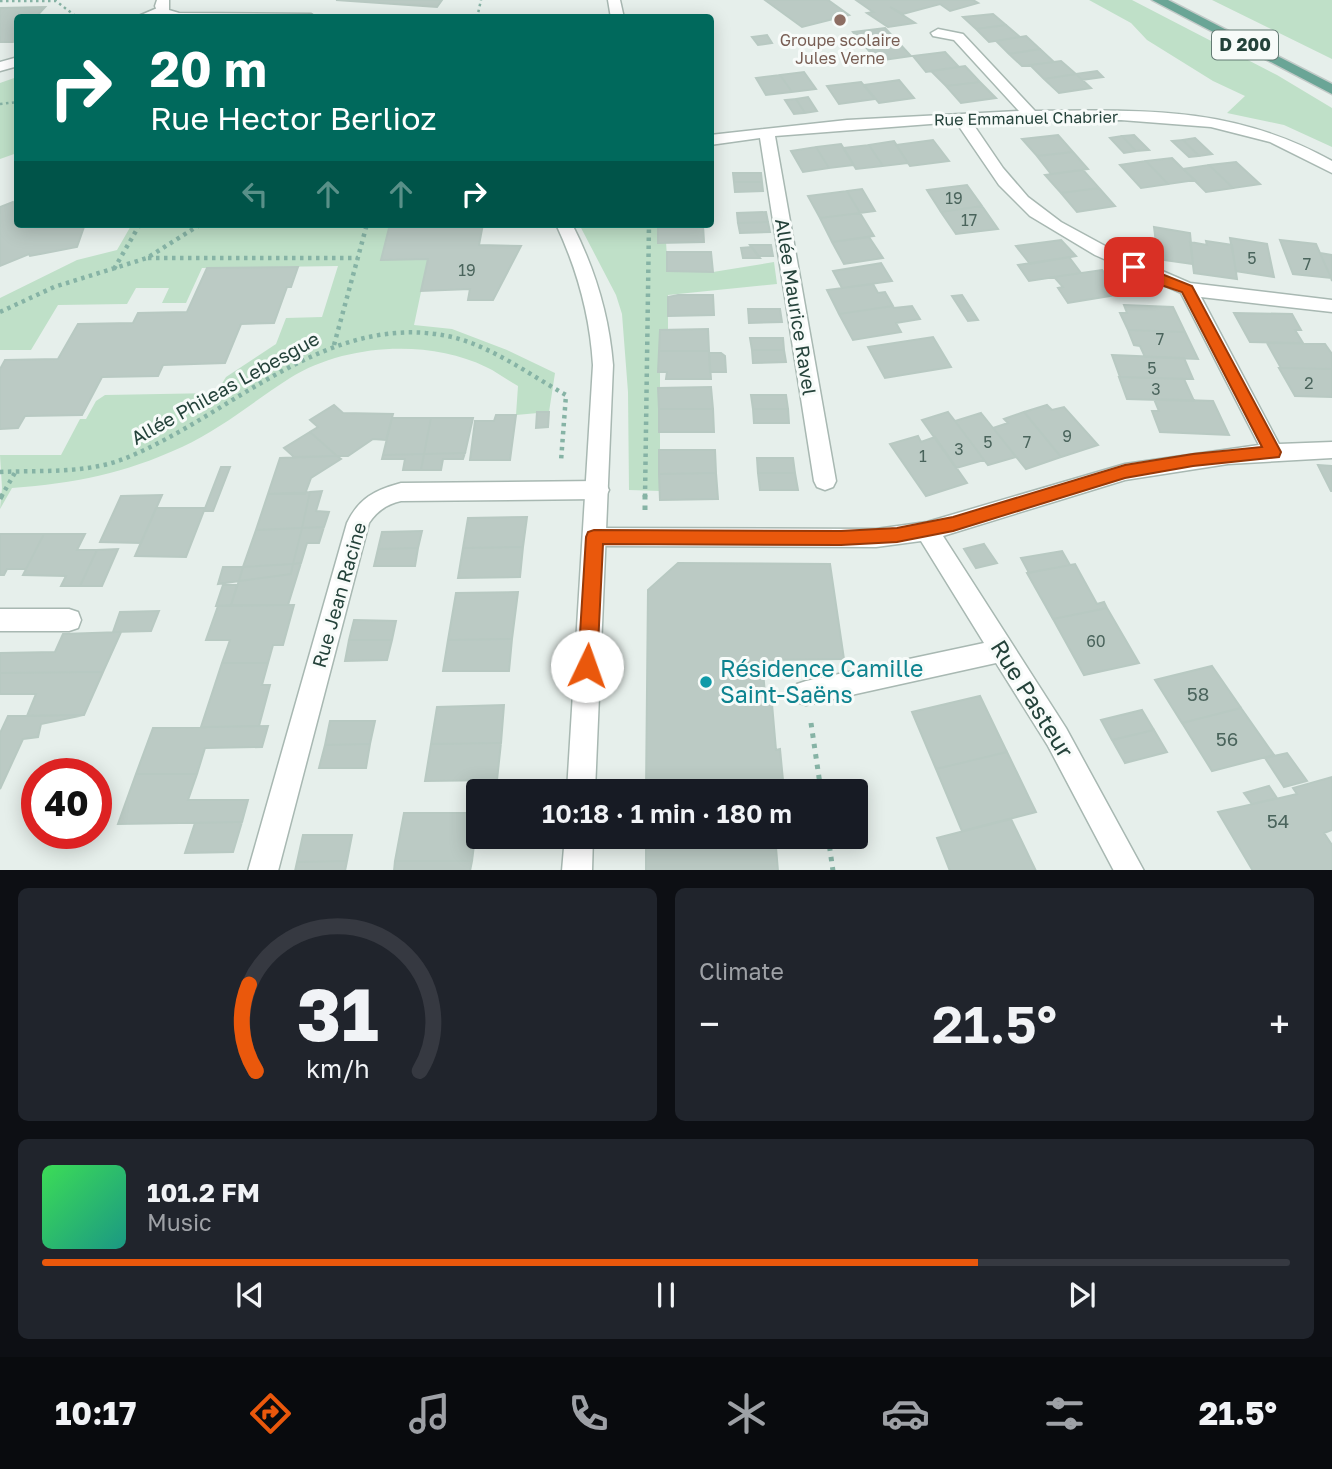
<!DOCTYPE html>
<meta charset="utf-8">
<style>
:root{--surface:#171b24;--page:#20242c;--text:#f1f3f6;--muted:#9ea1a6;--line:#363941;--accent:#ea580c}
body{margin:0;font-family:"Golos Text",sans-serif;background:var(--page);color:var(--text);height:100vh;display:flex;flex-direction:column;font-size:26px;white-space:nowrap}
*{box-sizing:border-box;margin:0}
p{font-size:23px;color:var(--muted)}
.icon{flex:none;width:38px;height:38px;fill:none;stroke:currentColor;stroke-width:2;stroke-linecap:round;stroke-linejoin:round}
.map{position:relative;height:870px;overflow:hidden}
.side{display:flex;flex-direction:column;gap:18px;padding:18px;background:#0d0f14;flex:1}
.side>*{flex:none}
.banner{position:absolute;left:14px;top:14px;width:700px;height:214px;border-radius:7px;box-shadow:0 4px 18px #0003;background:#00695c;color:#fff;overflow:hidden}
.speed{position:absolute;left:21px;top:758px;display:flex;gap:14px;font-size:35px;font-weight:700;text-align:center}
.speed>*{display:grid;place-content:center;width:91px;height:91px;border-radius:50%;background:var(--surface);box-shadow:0 4px 18px #0003;line-height:1}
.speed .limit{border:10px solid #d22;background:#fff;color:#111}
.pin{position:absolute;display:grid;place-items:center;width:60px;height:60px;color:#fff;margin:-30px;border-radius:14px;box-shadow:0 4px 10px #0006}
.me{position:absolute;width:77px;margin:-38px;rotate:3deg;stroke-linejoin:round;filter:drop-shadow(0 0 5px #0008)}
.turn{display:flex;align-items:center;gap:24px;height:147px;padding:0 21px;font-size:32px}
.turn .icon{width:91px;height:91px;stroke-width:2.5}
.turn b{display:block;font-size:49px;line-height:60px}
.lanes{display:flex;align-items:center;height:66px;padding:0 21px;background:#0003;justify-content:center;gap:35px;direction:ltr}
.lanes .off{opacity:.35}
.big{font-size:52px;font-weight:600;line-height:1.1}
.side .widget{flex:1;display:flex;flex-direction:column;justify-content:center;gap:10px;min-width:0;padding:0 24px;border-radius:10px;background:var(--page)}
.side .dial{align-items:center;gap:0}
.dial svg{height:182px;overflow:visible;fill:none;stroke:var(--line);stroke-width:7;stroke-linecap:round;text-anchor:middle}
.dial text{fill:var(--text);stroke:none}
.song{display:flex;align-items:center;gap:21px}
.cover{width:84px;height:84px;border-radius:10px;background:linear-gradient(135deg,hsl(130 70% 55%),hsl(170 70% 35%))}
.played{height:7px;border-radius:4px;background:linear-gradient(90deg,var(--accent) 75%,var(--line) 75%)}
.keys{display:flex;justify-content:space-around;direction:ltr}
.heat{display:flex;justify-content:space-between;align-items:center;font-size:38px;direction:ltr}
.side .tiles{flex:1;display:grid;gap:18px;grid-template-columns:1fr 1fr}
.widget:last-child{grid-column:span 2}
.trip{position:absolute;left:466px;top:779px;width:402px;height:70px;border-radius:7px;background:var(--surface);box-shadow:0 4px 18px #0003;font-weight:600;line-height:70px;text-align:center}
.tab-bar{display:flex;height:112px;justify-content:space-around;align-items:center;background:#090b0e;color:var(--muted)}
.tab-bar .icon{width:49px;height:49px}
.tab-bar .current{color:var(--accent)}
.tab-bar b{font-size:32px;color:var(--text)}
.map>svg:first-child{display:block}
.green{fill:#bfe0c8}
.building{fill:#bbcac4;stroke:#b8c9c2;stroke-width:2}
.lines{fill:none;stroke-linecap:round;stroke-linejoin:round}
.service-casing{stroke:#a8b8b2;stroke-width:3}
.minor-casing{stroke:#a8b8b2;stroke-width:3}
.tertiary-casing{stroke:#a8b8b2;stroke-width:3}
.primary-casing{stroke:#c2cac8;stroke-width:3}
.path-far2{stroke:#86b3a5;stroke-width:2.5;stroke-dasharray:2.5 3.5;stroke-linecap:butt}
.path-far1{stroke:#86b3a5;stroke-width:4.5;stroke-dasharray:3.5 4.5;stroke-linecap:butt}
.path{stroke:#86b3a5;stroke-width:5;stroke-dasharray:4.5 6;stroke-linecap:butt}
.service{fill:#fff;fill-rule:evenodd}
.minor{fill:#fff;fill-rule:evenodd}
.tertiary{fill:#fff;fill-rule:evenodd}
.primary{fill:#6aa596;fill-rule:evenodd}
.route{fill:#ea580c;stroke:#983908;stroke-width:2}
.education-dot{fill:#8d6e63;stroke:#f7fbf9;stroke-width:2.5}
.culture-dot{fill:#0f9aa8;stroke:#f7fbf9;stroke-width:2.5}
.labels{text-anchor:middle;stroke-width:6;stroke-linejoin:round;paint-order:stroke}
.far-education-label{font-size:16px;fill:#785e54;stroke:#f7fbf9}
.far-street-label{font-size:16px;fill:#24423a;stroke:#f7fbf9}
.number-label{font-size:16px;fill:#4a645c}
.shield{fill:#f7fbf9;stroke:#637a73;stroke-width:2}
.shield-label{font-size:18px;font-weight:bold;fill:#24423a}
.street-label{font-size:19px;fill:#24423a;stroke:#f7fbf9}
.near-number-label{font-size:19px;fill:#4a645c}
.near-culture-label{font-size:23px;fill:#0d838f;stroke:#f7fbf9;text-anchor:start}
.near-street-label{font-size:23px;fill:#24423a;stroke:#f7fbf9}
</style>
<div class="map">
<svg width="1332" height="871" viewBox="0 0 1332 871">
<rect width="100%" height="100%" fill="#e6efeb"/>
<!-- green -->
<path class="green" d="M1089 0H1132L1277 75 1332 108V147L1284 125 1227 113 1245 96 1213 81 1147 40 1131 23Z
M1212 0H1332V59Z
M17 77V153L0 159V83Z
M132 224H390L381 259H428L414 325 452 329 507 350 555 373 549 412 516 415 518 386C507 380 497 372 486 367 428 339 345 344 290 378 254 401 221 429 182 447 123 474 76 483 12 488L0 509 2 488 0 455H61L80 419H86L96 401 105 395 216 393 226 377 276 344 286 318 322 317 338 266 202 268 186 303H162L169 288H136L127 304 58 305 31 350H0V298L77 260 117 250Z
M579 224H658V242H666L668 271 713 272 774 262 777 284 668 295V330L660 331V491L629 490 628 392 622 314 616 295Z"/>
<!-- building -->
<path class="building" d="M336 0H442L437 7Z
M765 0H828L849 15 802 27Z
M856 0H973L978 3 950 11 940 4 903 14 890 7 915 23 888 27 867 13 873 12Z
M45 7 35 18H18V36L13 42H0V8Z
M993 14 1006 25 976 29 963 17Z
M1006 25 1020 37 989 42 976 29Z
M885 28 898 42 865 46 853 32Z
M767 35 772 43 758 45 752 37Z
M1026 36 1040 49 1009 54 996 41Z
M898 42 911 56 877 61 865 46Z
M1040 49 1054 62 1022 66 1009 54Z
M945 52 959 67 926 72 913 56Z
M1061 61 1076 74 1044 79 1030 65Z
M965 66 980 82 946 86 931 71Z
M1097 71 1103 77 1082 80 1076 74Z
M804 72 816 89 792 92 780 75Z
M1076 74 1091 88 1059 93 1044 79Z
M780 75 792 92 766 95 756 78Z
M899 80 914 98 879 103 864 85Z
M861 82 875 99 839 104 827 86Z
M980 82 996 98 961 103 946 86Z
M808 97 817 111 805 113 796 99Z
M796 99 805 113 794 114 785 100Z
M1058 135 1073 152 1037 156 1022 139Z
M1134 135 1149 150 1136 151 1122 136Z
M1122 136 1136 151 1124 153 1110 138Z
M1195 138 1212 154 1199 156 1183 140Z
M933 140 949 161 910 166 896 145Z
M1183 140 1199 156 1189 157 1172 141Z
M894 141 908 163 883 166 869 145Z
M841 144 854 165 829 168 816 147Z
M869 145 883 166 856 169 843 148Z
M816 147 829 168 803 172 791 151Z
M1073 152 1088 169 1051 174 1037 156Z
M1172 158 1183 169 1195 180 1168 184 1146 161Z
M1146 161 1168 184 1141 188 1120 165Z
M1236 162 1260 184 1233 188 1209 165Z
M1209 165 1233 188 1206 192 1183 169Z
M1083 170 1099 188 1061 193 1045 175Z
M733 173H761L762 182H734Z
M734 182H762L763 191 735 192Z
M967 185 982 206 941 212 927 190Z
M1099 188 1115 206 1077 212 1061 193Z
M862 189 875 211 860 213 847 191Z
M847 191 860 213 820 218 808 196Z
M13 202 18 208V224H85L77 247 30 256 29 254 0 266V207Z
M982 206 998 229 956 234 941 212Z
M766 212 768 222 738 223 737 213Z
M860 213 874 236 832 242 820 218Z
M768 222 770 232 740 233 738 223Z
M390 224H483L479 245 521 246 493 300H468L470 289 421 291 428 259 381 260Z
M703 225 704 242 658 243V226Z
M1154 227 1190 233 1193 264 1158 259Z
M869 237 883 258 844 264 832 242Z
M1230 238 1267 244 1274 277 1236 271Z
M1061 240 1076 256 1030 264 1016 246Z
M1280 240 1316 244 1331 278 1293 274Z
M1206 241 1232 245 1237 279 1194 273 1190 242 1207 245Z
M750 245H771L773 256H758Z
M752 247 760 258H743L741 248Z
M667 252H711L713 272 667 271Z
M1320 253 1332 255V281L1331 278Z
M1069 257 1081 273 1029 281 1018 265Z
M881 263 892 281 842 288 833 271Z
M298 267 291 287H287L274 323 241 324 225 363 163 365 158 376 102 377 82 415 25 416 18 428 0 429V369L5 360 58 359 78 324 133 323 138 313 187 312 207 268Z
M1102 270 1122 294 1068 303 1058 288 1063 287 1054 277Z
M873 284 878 293 885 292 893 306 839 314 827 290Z
M678 295H713L714 315 668 316V297Z
M962 295 978 320 968 321 952 296Z
M1124 305 1173 307 1185 332 1128 330 1120 313H1127Z
M893 306 894 308 912 306 920 319 896 323 901 332 853 340 839 314Z
M748 309H780L782 322 749 323Z
M1234 313 1292 314 1301 330H1295L1303 343 1250 342Z
M708 329 709 351H659L660 330Z
M1128 330 1185 332 1198 359 1145 357 1140 346 1134 345Z
M933 337 951 367 885 378 868 347Z
M750 338H783L784 350H752Z
M1267 343 1325 344 1332 354V369L1281 368Z
M752 350H784L786 362 753 363Z
M659 351H709L711 379H666L667 372H658Z
M709 353H721L725 356 726 372H710Z
M1112 355 1184 358 1193 379 1120 377Z
M1279 368 1332 369V397L1295 396Z
M1119 377 1184 379 1194 401 1127 399Z
M711 387 713 409H659L658 388Z
M751 395H786L788 409H753Z
M1154 399 1213 401 1229 435 1160 432 1152 411H1159Z
M334 405 343 413 393 414 386 440 373 439 348 456H337L310 432 318 427 310 420Z
M1047 405 1052 410 1064 407 1098 445 1061 457 1024 412Z
M659 409H713L714 432H659Z
M753 409H788L789 423H754Z
M537 412H549L548 427 536 428Z
M948 412 955 421 984 460 956 468 922 420Z
M1024 412 1061 457 1026 469 993 428 1008 423 1004 419Z
M981 413 993 428 1016 457 988 465 955 421Z
M496 415H516L510 460H470L475 421H494Z
M392 418H431L424 454 383 455Z
M431 418H473L465 453 424 454Z
M310 432 337 456 294 457 284 448Z
M918 436 921 442 935 437 967 483 926 496 890 444Z
M659 450H715L716 473 659 474Z
M465 453 463 459H443L441 470H421L424 454Z
M424 454 421 470H403L405 459H382L383 455Z
M337 456 341 459 311 478 305 494H268L280 458Z
M757 458H793L795 473H758Z
M1318 465 1332 466V491H1331Z
M221 467H230L213 511H204Z
M716 473 718 499 660 500 659 474Z
M758 473H795L798 490H760Z
M322 491 316 511 329 512 324 527 302 528 310 492Z
M310 492 302 528 256 530 268 494Z
M162 495 141 543 100 542 121 496Z
M156 508H205L186 557 135 556Z
M527 517 523 547 463 548 468 518Z
M324 527 319 543H307L301 563 293 564 302 528Z
M302 528 293 564 243 567 256 530Z
M422 531 418 548 378 549 382 532Z
M0 534H44L26 569H7L4 575H0Z
M44 534H85L77 550H97L80 586H61L66 576 23 575Z
M984 544 997 563 976 568 964 549Z
M523 547 520 577 458 578 463 548Z
M418 548 415 566H374L378 549Z
M118 549 102 586H80L97 550Z
M1062 551 1070 565 1029 573 1021 558Z
M301 563 288 605H231L239 581 291 574 293 564Z
M678 563 830 564 844 659 762 660 766 705 772 704 776 750 780 749 784 791H646L648 590Z
M293 564 291 574 239 581 243 567Z
M1075 564 1097 604 1104 602 1107 608 1053 619 1027 573Z
M223 567H243L239 581 218 584Z
M223 585H237L231 605 216 606Z
M518 592 512 639 448 640 456 593Z
M294 605 283 645H273L268 663H222L230 640H206L218 606Z
M1107 608 1139 663 1084 675 1053 619Z
M159 611 151 631 113 632 120 612Z
M354 620 396 621 392 640H349Z
M121 632 103 672 0 673V653L55 652 63 634Z
M512 639 509 671H443L448 640Z
M349 640H392L387 660 345 661Z
M222 663H268L262 685H270L259 726 201 727Z
M1212 666 1241 708 1182 723 1155 680Z
M103 672 84 715 27 716 36 694H0V673Z
M980 696 1007 752 936 769 912 712Z
M504 705 501 743 431 744 437 707Z
M1241 708 1274 755 1212 771 1182 723Z
M1142 710 1154 730 1112 740 1101 720Z
M84 715 41 724 38 737 23 739 0 789V733L8 716Z
M330 721H375L370 744 325 745Z
M268 726 262 747 205 748 197 774H136L153 728Z
M1154 730 1167 752 1125 763 1112 740Z
M501 743 497 780 425 781 431 744Z
M370 744 366 768H319L325 745Z
M1007 752 1036 812 962 831 936 769Z
M1287 753 1307 781 1284 787 1265 758Z
M136 774H197L188 800H248L242 822 118 824Z
M1332 777V830L1324 833 1332 845V871H1253L1218 812 1297 794 1293 788Z
M1269 786 1277 798 1252 804 1244 793Z
M404 813H478L472 861H395Z
M1011 819 1036 871H950L937 838Z
M242 822 233 852 185 853 195 823Z
M303 835H352L347 861 297 862Z
M646 836H775L778 871H646Z
M347 861 345 871H295L297 862Z
M395 861H472L470 871H394Z"/>
<g class="lines">
<!-- service casing -->
<g class="service-casing">
<path id="service" d="M162 6 168 10C159 19 146 18 134 18Z
M18 57V66L0 71V62Z"/>
</g>
<!-- minor casing -->
<g class="minor-casing">
<path id="minor" d="M608 0H620L624 18H611Z
M938 29 963 34 1035 111C1145 110 1233 106 1332 161V173L1270 142 1211 127 1121 120 971 121 1003 168 1028 197 1061 222 1107 247 1190 283 1332 300V312L1201 297 1279 444 1332 442V458L1228 464 1125 480 943 536 1066 728 1144 871H1114L1048 746 996 663 806 705 797 702 793 693 797 684 806 681 984 643 921 541 876 547 595 546 587 544 584 537 587 530 595 528 876 529 927 522 1125 464 1259 445 1181 293 1095 255 1030 216 999 185 956 122 775 136 836 481 833 487 825 490 817 487 814 481 760 138 710 145V135L847 120 1019 111 954 40 933 36 931 33Z
M598 481 606 484 609 490 606 496 598 499 401 501C387 504 377 511 369 523L278 871H248L347 523C359 498 375 490 401 483Z
M0 609H69L78 612 81 620 78 628 69 631H0Z"/>
</g>
<!-- tertiary casing -->
<g class="tertiary-casing">
<path id="tertiary" d="M157 0H169V10L179 13 311 14 317 18H166L159 16 155 6Z
M556 224H572C595 269 609 315 613 365L595 791H567L593 365C590 315 577 269 556 224Z
M565 836H593L592 871H562Z"/>
</g>
<!-- primary casing -->
<g class="primary-casing">
<path id="primary" d="M1152 0H1168L1332 84V94Z"/>
</g>
<!-- path-far2 -->
<path class="path-far2" d="M0 1H56L78 18
M477 18 481 0
M0 104 18 102"/>
<!-- path-far1 -->
<path class="path-far1" d="M148 258H358
M114 269 140 224
M0 312 54 287 147 258 201 224
M334 345 367 224
M0 472C41 470 87 474 126 458 232 415 329 309 452 337 493 347 530 375 566 395L561 461
M1 497 16 471
M645 497 649 224"/>
<!-- path -->
<path class="path" d="M0 499 2 495
M645 510V495
M811 723 821 791
M828 836 833 871"/>
<!-- service -->
<use href="#service" class="service"/>
<!-- minor -->
<use href="#minor" class="minor"/>
<!-- tertiary -->
<use href="#tertiary" class="tertiary"/>
<!-- primary -->
<use href="#primary" class="primary"/>
</g>
<!-- route -->
<path class="route" d="M1134 263 1192 286 1281 452 1279 457 1193 466 1125 478 953 531 897 542 841 545 603 544 597 666 594 672 587 675 581 672 578 666 586 537 588 532 594 530 841 531 897 528 953 517 1125 465 1193 454 1262 447 1182 292 1152 282 1130 270V264Z"/>
<!-- markers -->
<circle class="education-dot" cx="840" cy="20" r="7"/>
<circle class="culture-dot" cx="706" cy="682" r="7"/>
<g class="labels">
<!-- far-education labels -->
<g class="far-education-label">
<text x="840" y="46">Groupe scolaire<tspan x="840" dy="18">Jules Verne</tspan></text>
</g>
<!-- far-street labels -->
<g class="far-street-label">
<text transform="translate(1026 118) rotate(-1)" y="6">Rue Emmanuel Chabrier</text>
</g>
<!-- number labels -->
<g class="number-label">
<text x="954" y="204">19</text>
<text x="969" y="226">17</text>
<text x="1252" y="264">5</text>
<text x="1307" y="270">7</text>
<text x="467" y="276">19</text>
<text x="1160" y="345">7</text>
<text x="1152" y="374">5</text>
<text x="1309" y="389">2</text>
<text x="1156" y="395">3</text>
<text x="1067" y="442">9</text>
<text x="988" y="448">5</text>
<text x="1027" y="448">7</text>
<text x="959" y="455">3</text>
<text x="923" y="462">1</text>
<text x="1096" y="647">60</text>
</g>
<!-- shield labels -->
<rect class="shield" x="1212" y="30.5" width="66" height="29" rx="5"/>
<g class="shield-label">
<text x="1245" y="51">D 200</text>
</g>
<!-- street labels -->
<g class="street-label">
<text transform="translate(796 307) rotate(81)" y="7">Allée Maurice Ravel</text>
<text transform="translate(225 388) rotate(-29)" y="7">Allée Phileas Lebesgue</text>
<text transform="translate(339 595) rotate(-74)" y="7">Rue Jean Racine</text>
</g>
<!-- near-number labels -->
<g class="near-number-label">
<text x="1198" y="701">58</text>
<text x="1227" y="746">56</text>
<text x="1278" y="828">54</text>
</g>
<!-- near-culture labels -->
<g class="near-culture-label">
<text x="720" y="677">Résidence Camille<tspan x="720" dy="26">Saint-Saëns</tspan></text>
</g>
<!-- near-street labels -->
<g class="near-street-label">
<text transform="translate(1032 699) rotate(58)" y="8">Rue Pasteur</text>
</g>
</g>
</svg>
<div class="speed"><div class="limit">40</div></div>
<div class="pin" style="left:1134px;top:267px;background:#d93025"><svg class="icon" aria-label="arrive" viewBox="0 0 24 24"><path d="M6 21V4h12l-3 4 3 4H6"/></svg></div>
<svg class="me" style="left:587px;top:666px" viewBox="-20 -20 40 40"><circle r="19" fill="#fff"/><path d="M0-13L10 11 0 6-10 11z" fill="#ea580c"/></svg>
<div class="trip">10:18 · 1 min · 180 m</div>
<div class="banner">
<div class="turn"><svg class="icon" aria-label="right" viewBox="0 0 24 24"><path d="M7 20v-9h11M14 6l5 5-5 5"/></svg><div><b>20 m</b>Rue Hector Berlioz</div></div>
<div class="lanes"><svg class="icon off" aria-label="left" viewBox="0 0 24 24"><path d="M17 20v-9H6M10 6l-5 5 5 5"/></svg><svg class="icon off" aria-label="ahead" viewBox="0 0 24 24"><path d="M12 20V5M6 11l6-6 6 6"/></svg><svg class="icon off" aria-label="ahead" viewBox="0 0 24 24"><path d="M12 20V5M6 11l6-6 6 6"/></svg><svg class="icon" aria-label="right" viewBox="0 0 24 24"><path d="M7 20v-9h11M14 6l5 5-5 5"/></svg></div>
</div>
</div>
<section class="side">
<div class="tiles">
<div class="widget dial"><svg viewBox="0 0 100 80">
<path d="M14 69A42 42 0 1 1 86 69"/>
<path d="M14 69A42 42 0 0 1 11 31" stroke="#ea580c"/>
<text x="50" y="56" font-size="32" font-weight="700">31</text>
<text x="50" y="72" font-size="11">km/h</text>
</svg></div>
<div class="widget"><p>Climate</p>
<div class="heat"><a>−</a><b class="big">21.5°</b><a>+</a></div>
</div>
<div class="widget">
<div class="song"><i class="cover"></i><div><b>101.2 FM</b><p>Music</p></div></div>
<div class="played"></div>
<div class="keys"><svg class="icon" aria-label="previous" viewBox="0 0 24 24"><path d="M18 5L8 12l10 7zM5 5v14"/></svg><svg class="icon" aria-label="pause" viewBox="0 0 24 24"><path d="M8 5v14M16 5v14"/></svg><svg class="icon" aria-label="next" viewBox="0 0 24 24"><path d="M6 5l10 7-10 7zM19 5v14"/></svg></div>
</div>
</div>
</section>
<nav class="tab-bar">
<b>10:17</b>
<svg class="icon current" aria-label="directions" viewBox="0 0 24 24"><path d="M12 3l9 9-9 9-9-9zM9 14v-3h6M13 9l2 2-2 2"/></svg>
<svg class="icon" aria-label="music" viewBox="0 0 24 24"><path d="M9 18V5l10-2v13"/><circle cx="6" cy="18" r="3"/><circle cx="16" cy="16" r="3"/></svg>
<svg class="icon" aria-label="phone" viewBox="0 0 24 24"><path d="M5 4h4l2 5-3 2q2 4 5 5l2-3 5 2v4C11 20 4 13 5 4z"/></svg>
<svg class="icon" aria-label="climate" viewBox="0 0 24 24"><path d="M12 3v18M4 7l16 10M4 17L20 7"/></svg>
<svg class="icon" aria-label="car" viewBox="0 0 24 24"><path d="M5 17H2v-5l4-1 3-4h7l3 4 3 1v5h-3M9 17h6M6 11h13"/><circle cx="7" cy="17" r="2"/><circle cx="17" cy="17" r="2"/></svg>
<svg class="icon" aria-label="filters" viewBox="0 0 24 24"><path d="M4 7h16M4 17h16"/><circle cx="9" cy="7" r="2"/><circle cx="15" cy="17" r="2"/></svg>
<b>21.5°</b>
</nav>
